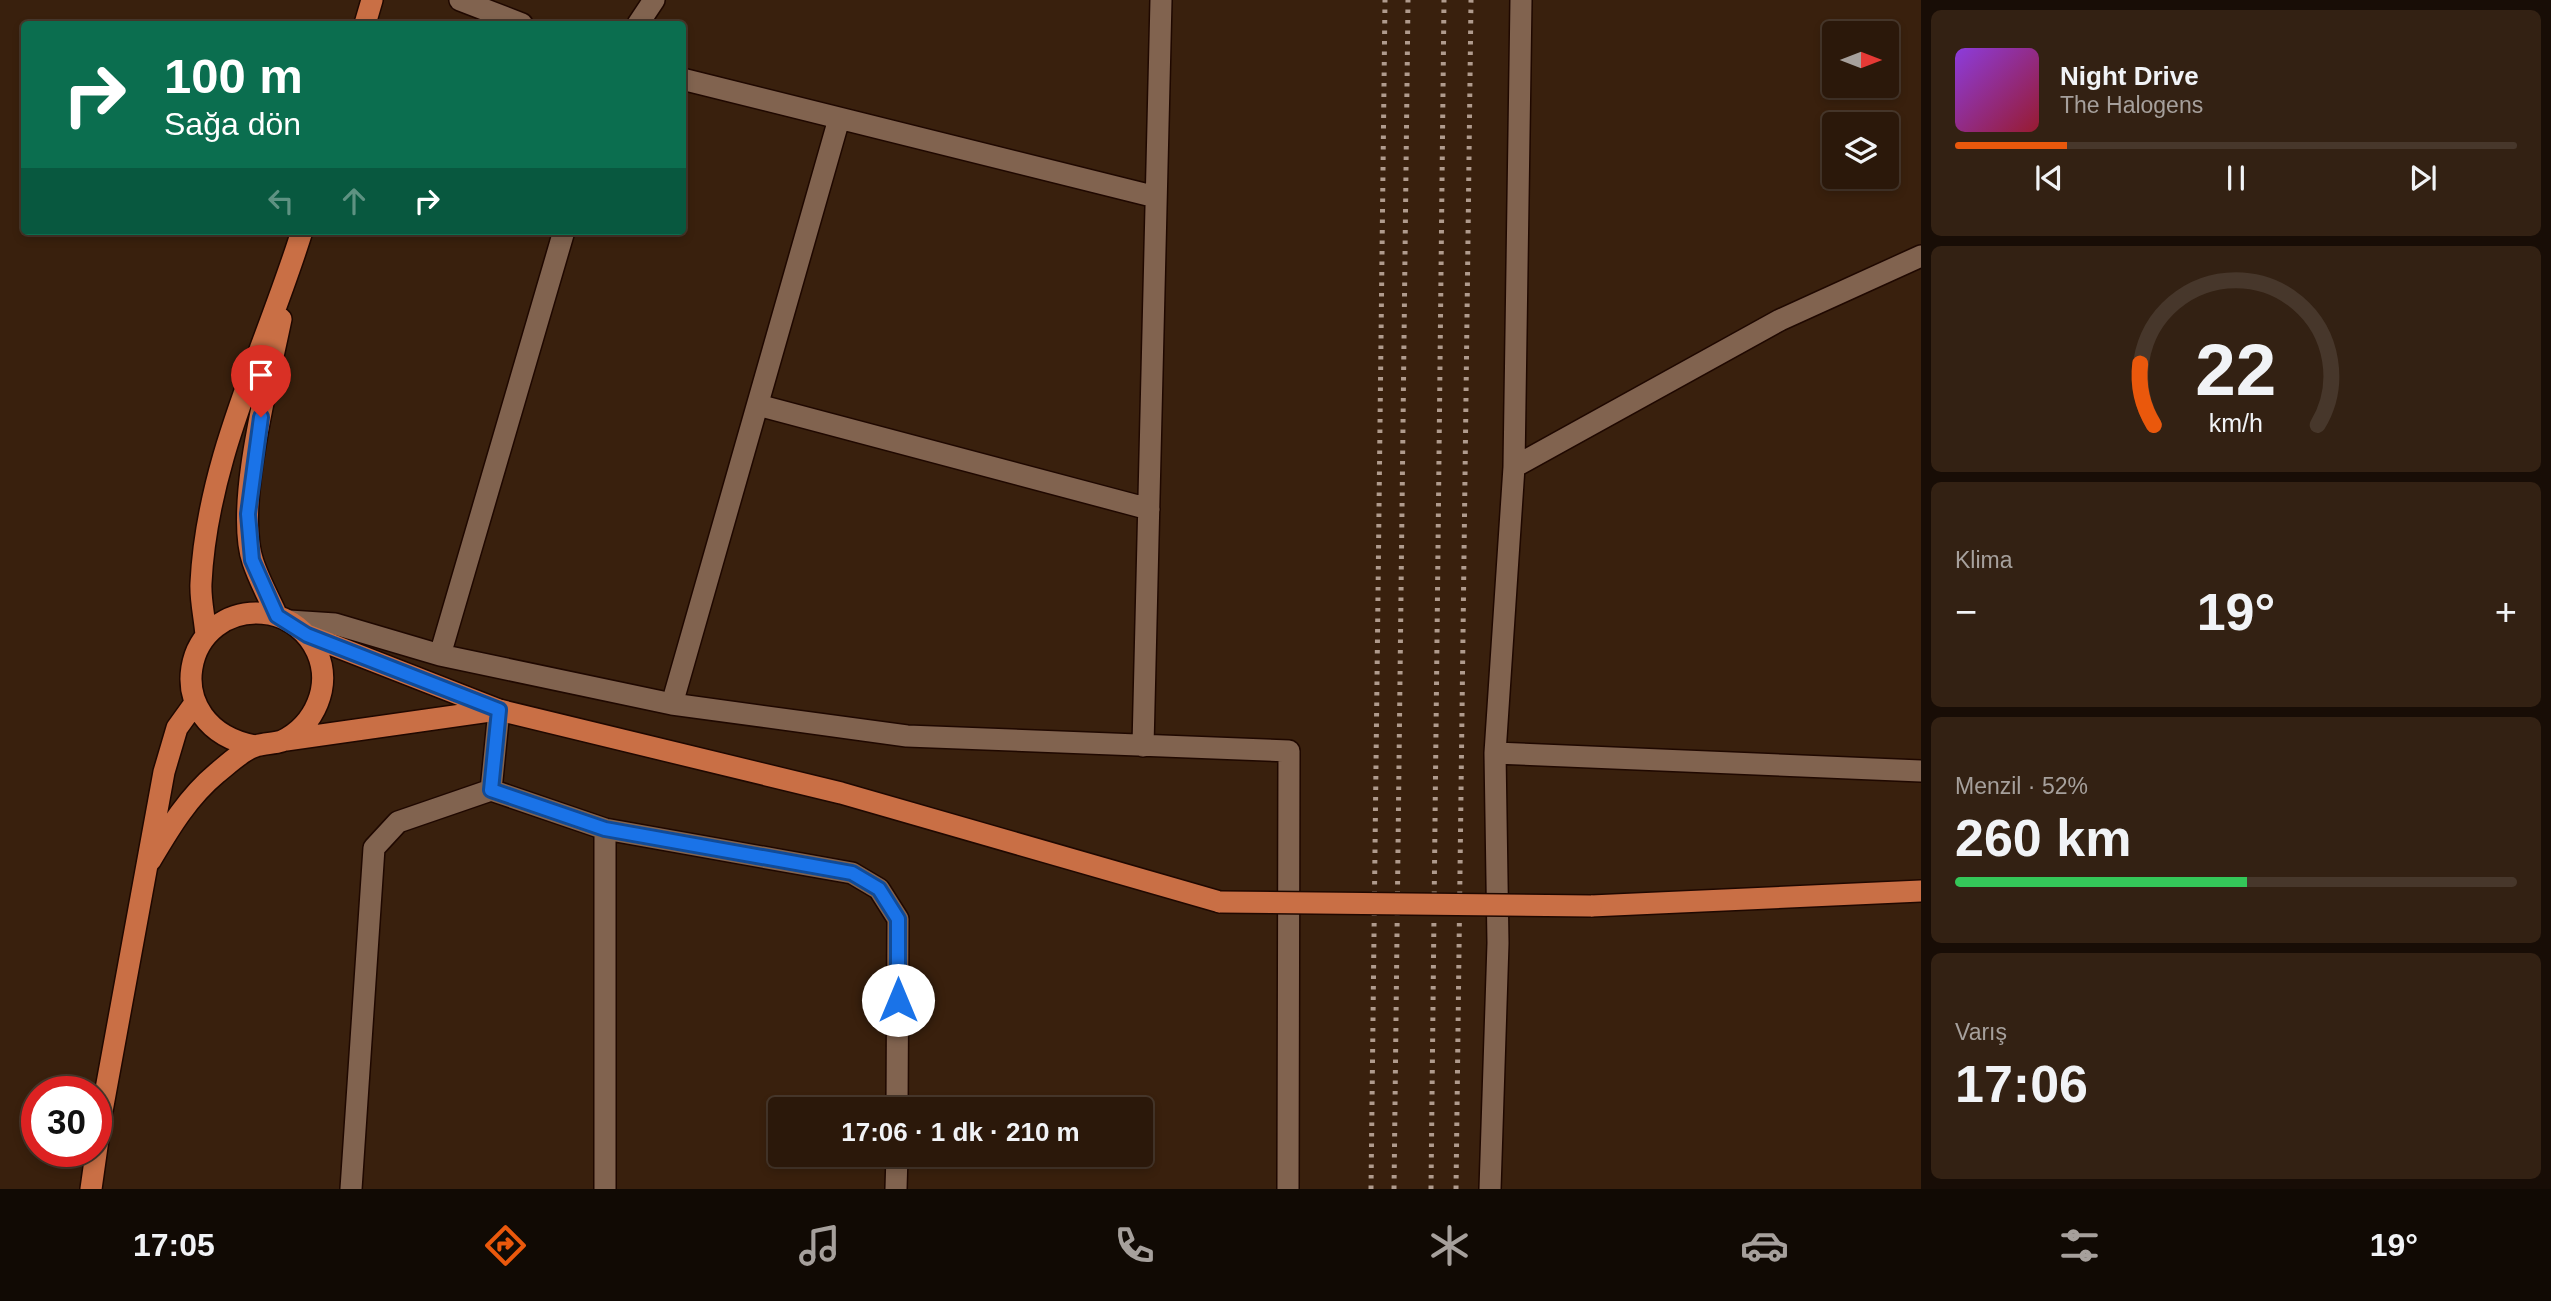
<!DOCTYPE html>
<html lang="tr">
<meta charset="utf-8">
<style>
:root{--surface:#2b180a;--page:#332113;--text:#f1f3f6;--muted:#a6a09c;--line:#47372b;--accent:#ea580c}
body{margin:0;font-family:Arial,sans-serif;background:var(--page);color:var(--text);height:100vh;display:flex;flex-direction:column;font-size:26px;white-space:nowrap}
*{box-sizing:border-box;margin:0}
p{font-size:23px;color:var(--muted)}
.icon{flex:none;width:38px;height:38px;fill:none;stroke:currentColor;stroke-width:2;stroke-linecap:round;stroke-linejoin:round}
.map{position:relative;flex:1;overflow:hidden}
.drawer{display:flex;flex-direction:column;gap:10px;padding:10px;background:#180d06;width:630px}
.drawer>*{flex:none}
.banner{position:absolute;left:21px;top:21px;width:665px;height:214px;border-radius:7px;box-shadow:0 4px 10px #0003,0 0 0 2px var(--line);background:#0b6e4f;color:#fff;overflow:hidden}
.needle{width:46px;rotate:90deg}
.tools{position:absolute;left:1822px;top:21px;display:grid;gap:14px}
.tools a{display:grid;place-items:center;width:77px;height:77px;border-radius:7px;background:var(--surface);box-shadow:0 4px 10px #0003,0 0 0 2px var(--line);font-size:35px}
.speed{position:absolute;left:21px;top:1076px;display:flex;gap:14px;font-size:35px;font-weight:700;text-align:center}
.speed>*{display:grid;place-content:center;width:91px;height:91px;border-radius:50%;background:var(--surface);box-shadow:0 4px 10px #0003,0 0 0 2px var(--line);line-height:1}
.speed .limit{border:10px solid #d22;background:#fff;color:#111}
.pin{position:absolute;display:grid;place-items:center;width:60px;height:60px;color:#fff;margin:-72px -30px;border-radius:50% 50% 50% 0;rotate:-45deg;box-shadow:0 0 7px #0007}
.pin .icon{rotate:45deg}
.me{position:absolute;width:77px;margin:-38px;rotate:0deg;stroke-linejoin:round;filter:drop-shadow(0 0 5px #0008)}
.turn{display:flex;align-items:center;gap:24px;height:147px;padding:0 28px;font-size:32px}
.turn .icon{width:91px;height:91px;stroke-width:2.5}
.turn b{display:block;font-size:49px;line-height:60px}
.lanes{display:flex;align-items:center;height:66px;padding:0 28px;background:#0003;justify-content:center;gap:35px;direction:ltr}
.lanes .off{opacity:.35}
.big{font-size:52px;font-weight:800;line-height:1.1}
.drawer .tile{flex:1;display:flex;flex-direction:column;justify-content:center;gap:10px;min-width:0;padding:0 24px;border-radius:10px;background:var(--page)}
.drawer .dial{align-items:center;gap:0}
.dial svg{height:182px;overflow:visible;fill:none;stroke:var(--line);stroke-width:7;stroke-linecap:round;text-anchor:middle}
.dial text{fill:var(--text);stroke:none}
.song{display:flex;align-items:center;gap:21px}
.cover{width:84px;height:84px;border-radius:10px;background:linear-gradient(135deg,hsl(270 70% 55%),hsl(350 70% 35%))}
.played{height:7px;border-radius:4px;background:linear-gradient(90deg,var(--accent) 20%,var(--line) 20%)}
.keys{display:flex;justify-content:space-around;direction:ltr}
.heat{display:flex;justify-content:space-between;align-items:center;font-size:38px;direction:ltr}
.charge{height:10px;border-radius:5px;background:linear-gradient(90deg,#34c759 52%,var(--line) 0)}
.trip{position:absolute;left:768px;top:1097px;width:385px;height:70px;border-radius:7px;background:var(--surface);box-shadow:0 4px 10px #0003,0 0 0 2px var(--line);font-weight:800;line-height:70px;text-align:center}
.dock{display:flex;height:112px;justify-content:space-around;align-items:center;background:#110a04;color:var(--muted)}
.dock .icon{width:49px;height:49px}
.dock .current{color:var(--accent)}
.dock b{font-size:32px;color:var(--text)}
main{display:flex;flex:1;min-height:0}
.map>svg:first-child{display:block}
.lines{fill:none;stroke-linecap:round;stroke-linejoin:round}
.minor-casing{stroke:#1f0800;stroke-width:24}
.major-casing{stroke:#1f0800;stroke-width:24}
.minor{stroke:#81634f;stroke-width:21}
.major{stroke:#c96f45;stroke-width:21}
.rail{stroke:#b09b8d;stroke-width:5;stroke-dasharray:3.5 7;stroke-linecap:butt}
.major-bridge-casing{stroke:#1f0800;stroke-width:24;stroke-linecap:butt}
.major-bridge{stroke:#c96f45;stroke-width:21}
.route-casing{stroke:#114b97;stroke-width:18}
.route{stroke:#1a73e8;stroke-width:12}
</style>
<main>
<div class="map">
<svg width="1921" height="1189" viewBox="0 0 1921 1189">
<rect width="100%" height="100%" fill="#39200d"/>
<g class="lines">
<!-- minor casing -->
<g class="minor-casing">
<path id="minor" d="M460 0 522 24
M1521 0 1514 467 1495 753 1921 771
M638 24 654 0
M682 79 1156 197
M758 405 1149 509
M1514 467 1780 320 1921 256
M289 621 335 624 440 655 672 704 907 736 1289 751 1288 1189
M440 655 564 231
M672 704 839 119
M1143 746 1161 0
M491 790 499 710
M605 829V1189
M351 1189 374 848 398 822 491 790 605 829 852 873 879 889 898 919 897 1110
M896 1189 897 1155
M1490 1189 1498 943 1495 753"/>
</g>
<!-- major casing -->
<g class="major-casing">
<path id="major" d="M365 24 372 0
M277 616C269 598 259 580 253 562 234 507 269 379 281 319
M307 635 499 710 841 793 1220 902
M206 636C205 619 200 600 201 583 207 459 266 347 302 231
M286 740 497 710
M150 861C169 829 187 798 217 773 227 765 244 749 256 746 264 743 273 744 282 741 315 725 332 686 317 652 308 632 290 618 269 614 182 601 155 727 255 746
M1591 906 1921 891
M91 1189 102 1111 164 772 177 728 195 703"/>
</g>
<!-- minor -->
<use href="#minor" class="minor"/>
<!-- major -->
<use href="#major" class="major"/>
<!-- rail -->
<path class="rail" d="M1371 1189 1385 0
M1394 1189 1408 0
M1431 1189 1444 0
M1456 1189 1471 0"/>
<!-- major-bridge casing -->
<g class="major-bridge-casing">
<path id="major-bridge" d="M1220 902 1591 906"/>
</g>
<!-- major-bridge -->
<use href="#major-bridge" class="major-bridge"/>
</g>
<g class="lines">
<!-- route casing -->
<g class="route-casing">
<path id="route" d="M261 417 248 514 252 560 277 616 307 635 499 710 491 790 605 829 852 873 879 889 898 919V1000"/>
</g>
<!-- route -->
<use href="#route" class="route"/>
</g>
</svg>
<div class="tools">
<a><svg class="needle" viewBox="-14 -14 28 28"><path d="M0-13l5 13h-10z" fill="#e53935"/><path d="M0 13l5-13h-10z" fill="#a6a09c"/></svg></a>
<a><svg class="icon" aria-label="layers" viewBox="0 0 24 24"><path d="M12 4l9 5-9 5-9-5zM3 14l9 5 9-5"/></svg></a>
</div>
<div class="speed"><div class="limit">30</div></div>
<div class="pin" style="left:261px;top:417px;background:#d93025"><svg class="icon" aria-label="arrive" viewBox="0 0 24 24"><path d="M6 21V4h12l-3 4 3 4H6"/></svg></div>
<svg class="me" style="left:898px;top:1000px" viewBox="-20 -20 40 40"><circle r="19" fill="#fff"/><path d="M0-13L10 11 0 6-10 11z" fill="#1a73e8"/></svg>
<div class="trip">17:06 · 1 dk · 210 m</div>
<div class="banner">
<div class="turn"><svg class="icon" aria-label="right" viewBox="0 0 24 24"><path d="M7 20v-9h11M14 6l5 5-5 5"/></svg><div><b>100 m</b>Sağa dön</div></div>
<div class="lanes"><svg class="icon off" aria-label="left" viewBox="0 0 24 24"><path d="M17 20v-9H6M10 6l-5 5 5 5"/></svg><svg class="icon off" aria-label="ahead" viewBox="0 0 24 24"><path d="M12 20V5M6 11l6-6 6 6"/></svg><svg class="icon" aria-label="right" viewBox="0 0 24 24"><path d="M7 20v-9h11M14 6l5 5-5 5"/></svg></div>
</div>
</div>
<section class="drawer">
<div class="tile">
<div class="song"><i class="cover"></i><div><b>Night Drive</b><p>The Halogens</p></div></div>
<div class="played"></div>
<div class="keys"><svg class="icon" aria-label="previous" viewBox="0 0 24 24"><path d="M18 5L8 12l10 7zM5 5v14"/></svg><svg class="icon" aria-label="pause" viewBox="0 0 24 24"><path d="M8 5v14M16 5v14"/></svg><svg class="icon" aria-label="next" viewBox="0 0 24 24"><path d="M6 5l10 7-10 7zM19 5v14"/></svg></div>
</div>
<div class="tile dial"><svg viewBox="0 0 100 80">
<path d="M14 69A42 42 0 1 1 86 69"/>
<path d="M14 69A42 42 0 0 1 8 42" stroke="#ea580c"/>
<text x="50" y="56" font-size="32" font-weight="700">22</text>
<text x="50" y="72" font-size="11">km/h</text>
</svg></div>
<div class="tile"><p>Klima</p>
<div class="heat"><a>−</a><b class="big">19°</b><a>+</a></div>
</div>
<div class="tile"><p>Menzil · 52%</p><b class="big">260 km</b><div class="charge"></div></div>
<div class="tile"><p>Varış</p><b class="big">17:06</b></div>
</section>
</main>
<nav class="dock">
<b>17:05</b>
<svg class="icon current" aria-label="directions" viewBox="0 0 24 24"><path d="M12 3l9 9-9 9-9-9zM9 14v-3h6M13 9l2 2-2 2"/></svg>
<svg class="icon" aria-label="music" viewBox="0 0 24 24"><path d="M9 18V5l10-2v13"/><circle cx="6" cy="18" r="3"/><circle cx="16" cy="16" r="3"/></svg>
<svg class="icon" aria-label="phone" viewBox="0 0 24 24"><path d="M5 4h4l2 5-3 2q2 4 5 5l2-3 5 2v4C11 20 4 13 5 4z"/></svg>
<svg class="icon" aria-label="climate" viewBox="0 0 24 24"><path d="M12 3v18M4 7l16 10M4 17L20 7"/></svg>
<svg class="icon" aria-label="car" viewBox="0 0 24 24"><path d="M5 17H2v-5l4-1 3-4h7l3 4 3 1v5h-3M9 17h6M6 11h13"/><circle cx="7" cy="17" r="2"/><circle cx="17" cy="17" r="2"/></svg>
<svg class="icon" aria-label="filters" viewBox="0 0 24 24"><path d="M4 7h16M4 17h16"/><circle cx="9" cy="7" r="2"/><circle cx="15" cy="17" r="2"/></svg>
<b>19°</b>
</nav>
